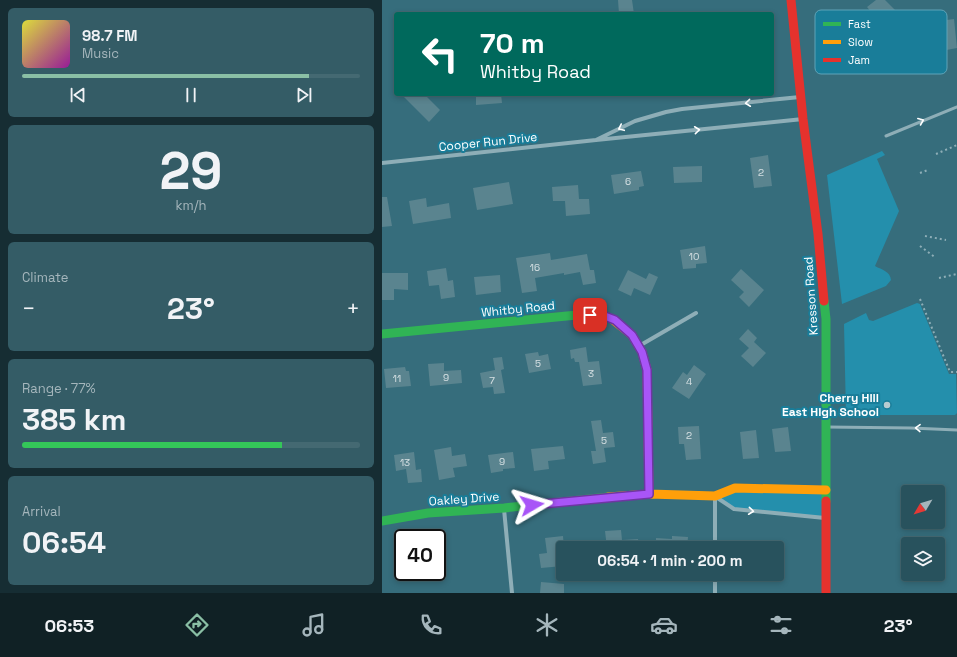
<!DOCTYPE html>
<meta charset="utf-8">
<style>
:root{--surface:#28525d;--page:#345c66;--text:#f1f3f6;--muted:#a5b6bc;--line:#446972;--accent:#8abfa5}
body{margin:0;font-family:"Space Grotesk",sans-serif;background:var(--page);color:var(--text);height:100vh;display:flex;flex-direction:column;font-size:15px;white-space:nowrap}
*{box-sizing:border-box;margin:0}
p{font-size:13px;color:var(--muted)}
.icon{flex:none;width:22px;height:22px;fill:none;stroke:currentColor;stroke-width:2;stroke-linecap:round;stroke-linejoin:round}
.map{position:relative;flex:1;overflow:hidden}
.drawer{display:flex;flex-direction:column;gap:8px;padding:8px;background:#162d33;width:382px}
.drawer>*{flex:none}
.banner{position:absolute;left:12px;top:12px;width:380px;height:84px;border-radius:4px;box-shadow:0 2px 6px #0003,0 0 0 1px var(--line);background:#00695c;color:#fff;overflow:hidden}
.needle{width:26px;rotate:232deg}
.controls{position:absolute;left:519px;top:485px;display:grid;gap:8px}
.controls a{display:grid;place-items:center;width:44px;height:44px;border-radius:4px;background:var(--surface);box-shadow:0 2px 6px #0003,0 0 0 1px var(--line);font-size:20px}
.speed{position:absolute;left:12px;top:529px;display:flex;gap:8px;font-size:20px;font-weight:700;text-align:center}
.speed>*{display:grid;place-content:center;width:52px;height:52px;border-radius:50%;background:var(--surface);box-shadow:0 2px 6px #0003,0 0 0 1px var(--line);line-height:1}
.speed .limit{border:2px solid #111;border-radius:6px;background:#fff;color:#111}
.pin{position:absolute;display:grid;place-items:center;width:34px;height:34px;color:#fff;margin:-17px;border-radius:8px;box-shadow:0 2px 6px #0006}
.me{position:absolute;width:44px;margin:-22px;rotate:83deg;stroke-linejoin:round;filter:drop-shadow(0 0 3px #0008)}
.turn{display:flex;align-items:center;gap:14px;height:84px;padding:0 20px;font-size:18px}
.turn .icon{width:52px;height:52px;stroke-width:2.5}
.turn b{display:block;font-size:28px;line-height:34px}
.big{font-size:30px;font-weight:800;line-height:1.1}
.drawer .tile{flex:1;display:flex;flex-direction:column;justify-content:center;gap:6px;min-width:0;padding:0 14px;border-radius:6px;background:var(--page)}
.drawer .dial{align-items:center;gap:0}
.dial b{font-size:52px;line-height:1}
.song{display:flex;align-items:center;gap:12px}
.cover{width:48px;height:48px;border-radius:6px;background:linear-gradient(135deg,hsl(60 70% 55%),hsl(300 70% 35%))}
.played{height:4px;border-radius:2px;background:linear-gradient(90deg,var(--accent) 85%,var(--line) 85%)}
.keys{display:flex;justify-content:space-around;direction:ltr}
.heat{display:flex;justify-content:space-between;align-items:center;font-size:22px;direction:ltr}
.charge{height:6px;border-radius:3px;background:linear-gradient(90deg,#34c759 77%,var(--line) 0)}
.trip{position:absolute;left:174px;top:541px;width:228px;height:40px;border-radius:4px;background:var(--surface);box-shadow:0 2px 6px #0003,0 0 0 1px var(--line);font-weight:800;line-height:40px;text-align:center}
.tabs{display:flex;height:64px;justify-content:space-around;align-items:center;background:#102125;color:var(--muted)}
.tabs .icon{width:28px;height:28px}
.tabs .current{color:var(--accent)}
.tabs b{font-size:18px;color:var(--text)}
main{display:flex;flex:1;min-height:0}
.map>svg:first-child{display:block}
.green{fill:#248fac}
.building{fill:#5a848f}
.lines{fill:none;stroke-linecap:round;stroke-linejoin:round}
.path{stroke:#8eaeb7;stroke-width:2;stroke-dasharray:2 3;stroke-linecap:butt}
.lane{stroke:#8eaeb7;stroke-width:3}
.street{stroke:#8eaeb7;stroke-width:4}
.fast{stroke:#30b455;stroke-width:9}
.slow{stroke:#ff9f0a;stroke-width:9}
.jam{stroke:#e5322d;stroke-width:9}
.oneway{stroke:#fff}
.route-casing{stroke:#6d37a1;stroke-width:10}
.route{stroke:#a855f7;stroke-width:7}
.poi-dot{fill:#b9ccd1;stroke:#197d99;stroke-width:1.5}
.labels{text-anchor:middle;stroke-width:4;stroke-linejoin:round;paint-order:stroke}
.number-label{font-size:10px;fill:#d6e0e3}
.street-label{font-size:12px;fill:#fff;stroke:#197d99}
.poi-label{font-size:12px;font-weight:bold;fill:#fff;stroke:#197d99;text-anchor:end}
.key{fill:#197d99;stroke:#5ea4b8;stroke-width:1}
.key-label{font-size:11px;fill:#fff}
</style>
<main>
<section class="drawer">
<div class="tile">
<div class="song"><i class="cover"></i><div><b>98.7 FM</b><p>Music</p></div></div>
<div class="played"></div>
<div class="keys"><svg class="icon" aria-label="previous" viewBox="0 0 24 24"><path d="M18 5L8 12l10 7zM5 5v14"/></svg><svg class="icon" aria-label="pause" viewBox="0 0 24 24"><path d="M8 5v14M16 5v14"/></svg><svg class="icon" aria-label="next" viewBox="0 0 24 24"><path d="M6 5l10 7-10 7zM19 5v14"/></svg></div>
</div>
<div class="tile dial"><b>29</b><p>km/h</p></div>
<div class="tile"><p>Climate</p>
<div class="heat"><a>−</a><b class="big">23°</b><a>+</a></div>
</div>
<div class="tile"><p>Range · 77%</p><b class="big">385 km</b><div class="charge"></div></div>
<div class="tile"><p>Arrival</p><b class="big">06:54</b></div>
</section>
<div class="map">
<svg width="575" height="593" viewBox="0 0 575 593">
<rect width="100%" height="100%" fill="#366d7c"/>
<!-- green -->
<path class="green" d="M500 151 503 155 495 159 517 211 493 266C500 270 508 271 509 280L504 286 460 304 445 175Z
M535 303 538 304 567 374H574L575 413 573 415H464L462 324 484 313 487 320 491 321Z
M353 488 444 490V518L352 509 333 496Z"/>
<!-- building -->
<path class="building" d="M236 0H250L252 14H237Z
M494 0H503L522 19 510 29 512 31 501 41 492 31 495 28 485 17 490 13 485 7Z
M572 19 575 48 554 52 552 40H550V36L544 37 542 23Z
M19 94H42L58 110 47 122Z
M94 94H119L120 103 94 105Z
M386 155 390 186 372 188 368 158Z
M320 166V182L292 183 291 167Z
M259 171 262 186 257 187V190L232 194 229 175Z
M127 182 131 204 95 210 91 188Z
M196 185 197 199H207L208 214 184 216 183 201H171L170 187Z
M0 197H5L10 226 0 227Z
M44 198 45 207 67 203 69 218 31 224 27 201Z
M323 246 325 263 314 264V268L301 269 298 250Z
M168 253 169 260 205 254 208 270H212L214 283 201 285 198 272 182 275V273L153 278 155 291 140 293 134 258Z
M64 268 66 281 71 280 73 297 59 299 57 285 47 286 45 271Z
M359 269 382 290 367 307 357 297 362 292 349 280Z
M246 270 264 279 267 273 276 277 268 295 252 288 249 296 236 290Z
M0 273H26V290L12 289V300H0Z
M118 275 119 292 94 295 92 277Z
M366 329 375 338 372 342 384 353 371 367 359 356 367 348 357 339Z
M204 347 206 362 217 361 220 384 201 386 197 362H193L192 358 189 359 188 350Z
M156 352 157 356 166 354 169 369 147 373 143 354Z
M120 357 122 369 119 370 123 393 112 394 111 387 101 388 98 373 113 370 111 358Z
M62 363V371L79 370 80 383 48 386 46 364Z
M312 365 324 374 307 399 290 388 301 372 305 375Z
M23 367 24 371H27L29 386 4 388 2 369Z
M219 420 221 433 231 432 233 447 222 448 224 462 211 464 209 451H214L209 421Z
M317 426 319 459 304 460 302 444H297L296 427Z
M406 427 409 451 393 452 390 429Z
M374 430 377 458 361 459 358 432Z
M181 446 183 459 166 461 167 469 152 471 149 449Z
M69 447 70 456 83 454 85 466 71 468 73 477 57 480 52 450Z
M32 452 34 470 39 469 40 482 26 483 24 469 14 471 12 455Z
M131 452 133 468 121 469V471L109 473 106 455Z
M239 530 240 540 256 539 257 548H225L223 531Z
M181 536 182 548H181V566L159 568 157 554 165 553 163 538Z
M290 536 306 537 305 548H274V538L290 539Z
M159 582 182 584V593H158Z"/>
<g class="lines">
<!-- path -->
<path class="path" d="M554 154 575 145
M538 173 546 170
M543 236 564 240
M538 246 554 258
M557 278 575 274
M538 299 568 372H575"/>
<!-- lane -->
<path class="lane" d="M504 136 575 107
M445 427 529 428 575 430"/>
<!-- street -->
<path class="street" d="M418 97 300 109 284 112 253 121 214 140 421 119
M0 163 214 140
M257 346 314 313
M334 497 352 509 443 518
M122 509 130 593
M333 548V497
M333 593V574"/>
<!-- fast -->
<path class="fast" d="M442 301 444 319V501
M0 334 195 315H220L230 319
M0 521 46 513 122 508 226 497"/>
<!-- slow -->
<path class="slow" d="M230 319 250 335 260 352 265 370 267 494
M226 497 267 494 333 496 353 488 444 490"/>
<!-- jam -->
<path class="jam" d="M409 0 421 119 436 234 442 301
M444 501V593"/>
</g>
<!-- one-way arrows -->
<defs><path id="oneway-chevron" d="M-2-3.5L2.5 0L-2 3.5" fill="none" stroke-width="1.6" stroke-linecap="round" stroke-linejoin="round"/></defs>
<g class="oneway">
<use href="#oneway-chevron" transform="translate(366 103) rotate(174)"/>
<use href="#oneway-chevron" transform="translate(539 121) rotate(-22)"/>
<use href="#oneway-chevron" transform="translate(239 128) rotate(155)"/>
<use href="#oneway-chevron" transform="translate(315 130) rotate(-6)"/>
<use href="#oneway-chevron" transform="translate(536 428) rotate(-179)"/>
<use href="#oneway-chevron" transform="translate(369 511) rotate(6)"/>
</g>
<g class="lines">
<!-- route casing -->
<g class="route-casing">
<path id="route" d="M150 505 267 494 265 370 260 352 250 335 233 320 220 315H208"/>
</g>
<!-- route -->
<use href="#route" class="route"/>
</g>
<!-- markers -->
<circle class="poi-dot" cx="505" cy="405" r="4"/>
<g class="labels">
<!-- number labels -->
<g class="number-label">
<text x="379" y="176">2</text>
<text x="246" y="185">6</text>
<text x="312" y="260">10</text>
<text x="153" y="271">16</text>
<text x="156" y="367">5</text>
<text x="209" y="377">3</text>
<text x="64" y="381">9</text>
<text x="15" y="382">11</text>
<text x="110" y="384">7</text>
<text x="307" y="385">4</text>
<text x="307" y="439">2</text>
<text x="222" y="444">5</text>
<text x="120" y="465">9</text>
<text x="23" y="466">13</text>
</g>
<!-- street labels -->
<g class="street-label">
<text transform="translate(106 142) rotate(-6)" y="4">Cooper Run Drive</text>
<text transform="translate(429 296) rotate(-94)" y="4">Kresson Road</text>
<text transform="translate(136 309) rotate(-6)" y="4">Whitby Road</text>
<text transform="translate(82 499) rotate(-4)" y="4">Oakley Drive</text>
</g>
<!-- poi labels -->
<g class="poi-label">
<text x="497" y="402">Cherry Hill<tspan x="497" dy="14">East High School</tspan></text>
</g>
</g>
<!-- legend -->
<rect x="433" y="10" width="132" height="64" rx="6" class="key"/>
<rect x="441" y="22" width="18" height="4" fill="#30b455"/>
<rect x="441" y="40" width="18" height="4" fill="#ff9f0a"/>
<rect x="441" y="58" width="18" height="4" fill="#e5322d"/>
<g class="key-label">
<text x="466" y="28">Fast</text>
<text x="466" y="46">Slow</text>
<text x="466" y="64">Jam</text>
</g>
</svg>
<div class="controls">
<a><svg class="needle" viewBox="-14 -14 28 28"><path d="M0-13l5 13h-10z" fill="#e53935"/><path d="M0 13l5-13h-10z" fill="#a5b6bc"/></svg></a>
<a><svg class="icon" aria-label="layers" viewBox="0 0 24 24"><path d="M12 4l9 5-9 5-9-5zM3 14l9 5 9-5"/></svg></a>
</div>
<div class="speed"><div class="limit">40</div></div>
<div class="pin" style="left:208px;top:315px;background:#d93025"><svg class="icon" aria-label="arrive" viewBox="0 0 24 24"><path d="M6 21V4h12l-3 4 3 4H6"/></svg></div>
<svg class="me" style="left:150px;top:505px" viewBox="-20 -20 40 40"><path d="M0-17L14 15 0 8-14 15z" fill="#a855f7" stroke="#fff" stroke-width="4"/></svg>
<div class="trip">06:54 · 1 min · 200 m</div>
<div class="banner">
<div class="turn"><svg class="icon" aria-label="left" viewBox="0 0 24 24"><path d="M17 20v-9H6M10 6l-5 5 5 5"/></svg><div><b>70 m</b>Whitby Road</div></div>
</div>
</div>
</main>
<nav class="tabs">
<b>06:53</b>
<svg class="icon current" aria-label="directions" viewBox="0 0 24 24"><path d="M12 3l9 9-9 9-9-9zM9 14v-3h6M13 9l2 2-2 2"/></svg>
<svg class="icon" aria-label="music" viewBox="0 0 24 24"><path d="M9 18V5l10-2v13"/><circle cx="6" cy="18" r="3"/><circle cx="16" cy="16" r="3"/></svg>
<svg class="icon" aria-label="phone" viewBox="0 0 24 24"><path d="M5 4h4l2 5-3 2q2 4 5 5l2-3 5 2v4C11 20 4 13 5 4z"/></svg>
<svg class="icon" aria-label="climate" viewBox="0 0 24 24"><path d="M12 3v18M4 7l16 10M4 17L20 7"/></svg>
<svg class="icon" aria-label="car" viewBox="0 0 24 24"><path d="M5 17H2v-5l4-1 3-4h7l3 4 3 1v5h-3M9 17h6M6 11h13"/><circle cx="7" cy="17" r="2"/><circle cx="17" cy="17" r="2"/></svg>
<svg class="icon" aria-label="filters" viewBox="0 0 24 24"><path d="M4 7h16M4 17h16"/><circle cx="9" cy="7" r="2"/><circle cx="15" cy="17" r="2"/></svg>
<b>23°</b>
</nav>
